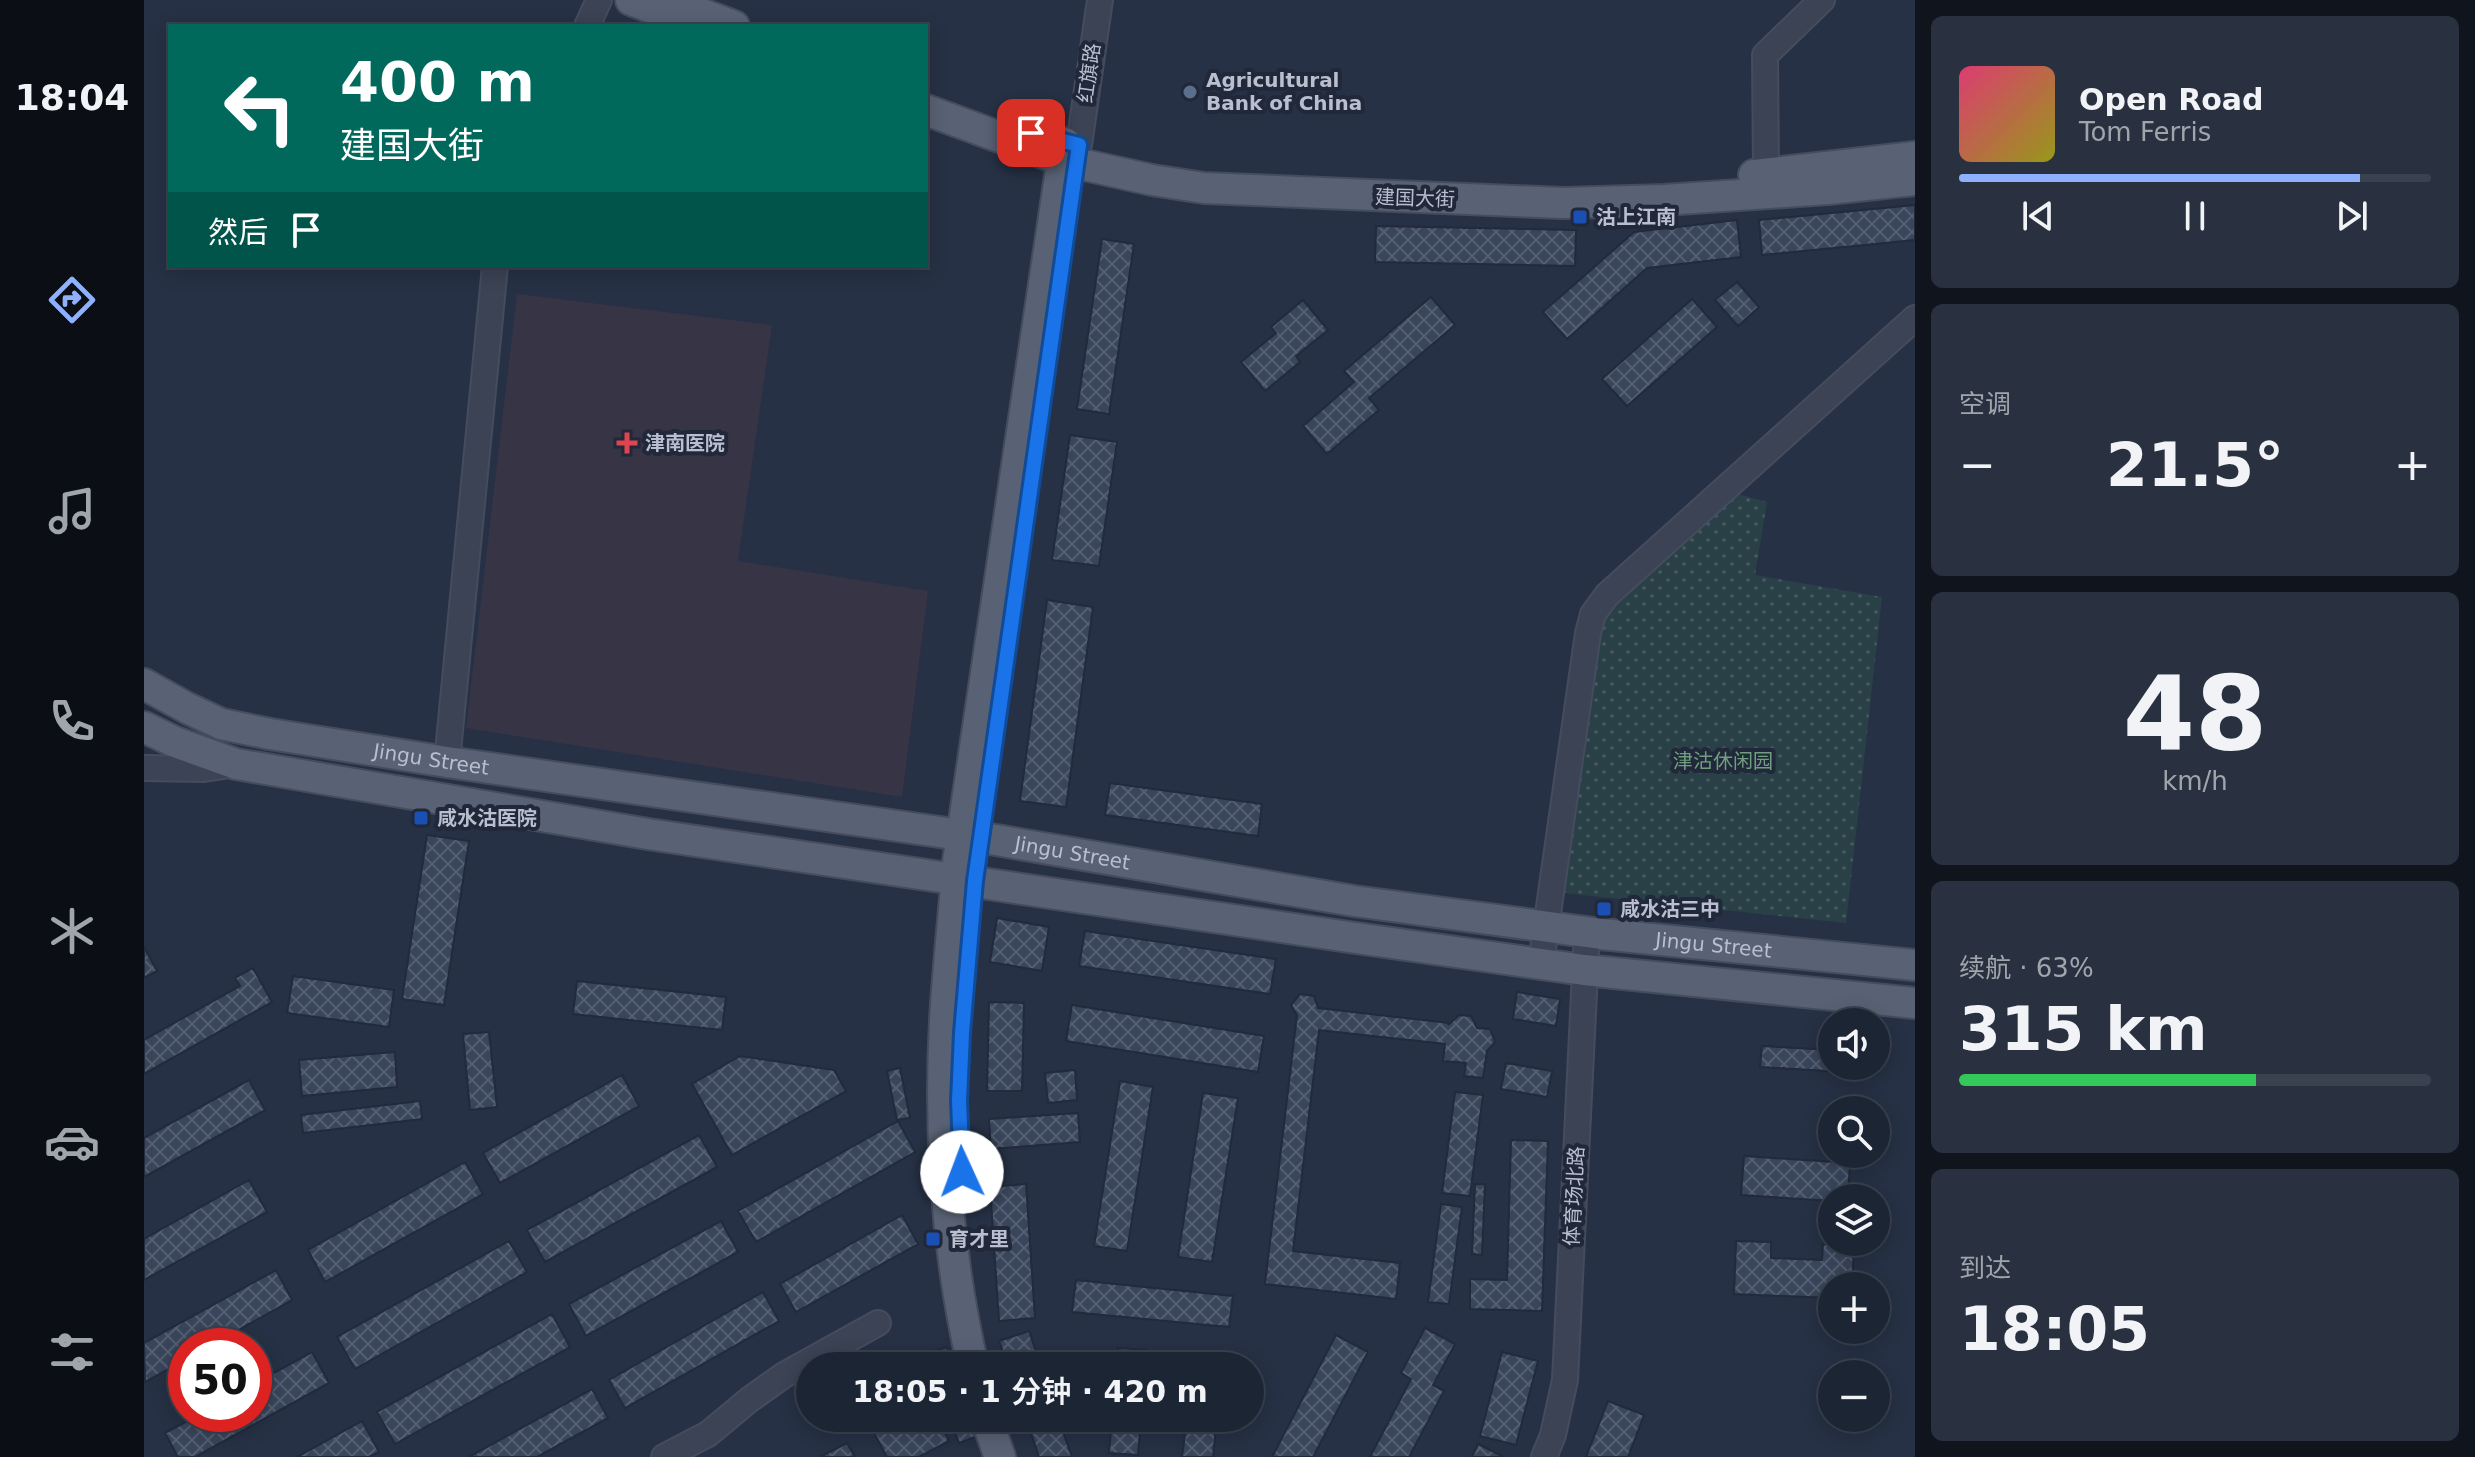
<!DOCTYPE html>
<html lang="zh">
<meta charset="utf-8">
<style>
:root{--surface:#1c2534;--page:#293140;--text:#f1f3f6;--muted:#a0a5ac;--line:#3a424f;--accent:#8fb0fc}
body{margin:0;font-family:"DejaVu Sans","Noto Sans SC",sans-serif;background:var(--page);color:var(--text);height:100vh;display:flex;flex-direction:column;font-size:30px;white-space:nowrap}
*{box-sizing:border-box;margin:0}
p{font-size:26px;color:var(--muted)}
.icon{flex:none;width:44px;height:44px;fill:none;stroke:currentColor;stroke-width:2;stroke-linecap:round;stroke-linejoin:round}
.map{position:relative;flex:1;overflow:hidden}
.side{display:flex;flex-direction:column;gap:16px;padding:16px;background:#0f141d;width:560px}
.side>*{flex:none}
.guide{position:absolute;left:24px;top:24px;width:760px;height:244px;border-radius:0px;box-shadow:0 4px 20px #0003,0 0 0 2px var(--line);background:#00695c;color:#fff;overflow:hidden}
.fabs{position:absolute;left:1674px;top:1008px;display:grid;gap:16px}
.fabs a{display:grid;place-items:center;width:72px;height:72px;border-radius:50%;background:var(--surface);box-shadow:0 4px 20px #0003,0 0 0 2px var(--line);font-size:40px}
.speed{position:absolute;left:24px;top:1328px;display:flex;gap:16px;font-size:40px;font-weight:700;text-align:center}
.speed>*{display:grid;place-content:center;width:104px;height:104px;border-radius:50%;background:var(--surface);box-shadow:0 4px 20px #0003,0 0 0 2px var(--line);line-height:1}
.speed .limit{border:12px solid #d22;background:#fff;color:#111}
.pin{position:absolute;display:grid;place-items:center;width:68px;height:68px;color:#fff;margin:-34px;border-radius:16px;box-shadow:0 4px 12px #0006}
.me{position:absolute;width:88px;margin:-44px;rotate:358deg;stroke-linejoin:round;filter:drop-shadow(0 0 6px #0008)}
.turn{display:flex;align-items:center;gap:28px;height:168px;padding:0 40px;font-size:36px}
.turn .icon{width:104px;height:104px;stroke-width:2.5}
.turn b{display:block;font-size:56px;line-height:68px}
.then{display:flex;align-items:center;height:76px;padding:0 40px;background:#0003;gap:16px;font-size:30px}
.big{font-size:60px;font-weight:600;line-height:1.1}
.side .tile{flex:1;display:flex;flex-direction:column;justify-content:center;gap:12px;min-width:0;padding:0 28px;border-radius:12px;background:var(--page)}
.side .dial{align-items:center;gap:0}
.dial b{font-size:104px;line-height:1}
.song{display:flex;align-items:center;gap:24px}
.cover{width:96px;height:96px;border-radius:12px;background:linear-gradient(135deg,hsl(340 70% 55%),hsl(60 70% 35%))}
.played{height:8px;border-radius:4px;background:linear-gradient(90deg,var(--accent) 85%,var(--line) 85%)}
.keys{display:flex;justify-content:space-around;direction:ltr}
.heat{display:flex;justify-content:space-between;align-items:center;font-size:44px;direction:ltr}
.charge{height:12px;border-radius:6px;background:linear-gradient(90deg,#34c759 63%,var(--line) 0)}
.trip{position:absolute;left:652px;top:1352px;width:468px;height:80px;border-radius:40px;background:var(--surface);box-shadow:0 4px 20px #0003,0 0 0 2px var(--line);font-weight:600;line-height:80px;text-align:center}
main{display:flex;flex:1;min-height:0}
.dock{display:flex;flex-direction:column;width:144px;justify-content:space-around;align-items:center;background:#0b0f15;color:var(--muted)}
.dock .icon{width:56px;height:56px}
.dock .selected{color:var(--accent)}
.dock b{font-size:36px;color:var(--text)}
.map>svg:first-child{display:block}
.medical{fill:#373445}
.park{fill:url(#park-dots)}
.building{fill:url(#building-cross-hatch);stroke:#222a3c;stroke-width:2}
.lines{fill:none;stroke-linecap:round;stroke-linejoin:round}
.minor-casing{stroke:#454c5e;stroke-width:28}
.major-casing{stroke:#454c5e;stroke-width:34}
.minor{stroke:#3b4354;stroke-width:24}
.major{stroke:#596274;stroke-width:30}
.route-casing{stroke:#114b97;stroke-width:20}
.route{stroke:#1a73e8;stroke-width:14}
.service-dot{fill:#5c6f8a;stroke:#20283a;stroke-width:3}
.transit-dot{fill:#1a4fb4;stroke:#20283a;stroke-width:3}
.health-dot{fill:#e0444e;stroke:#20283a;stroke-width:3}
.labels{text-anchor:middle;stroke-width:8;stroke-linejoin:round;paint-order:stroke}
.street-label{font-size:20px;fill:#b9bfce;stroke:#20283a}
.poi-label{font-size:20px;font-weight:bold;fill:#b9bfce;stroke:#20283a;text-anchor:start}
.park-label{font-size:20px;fill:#6f9f7e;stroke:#20283a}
</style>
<main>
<nav class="dock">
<b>18:04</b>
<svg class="icon selected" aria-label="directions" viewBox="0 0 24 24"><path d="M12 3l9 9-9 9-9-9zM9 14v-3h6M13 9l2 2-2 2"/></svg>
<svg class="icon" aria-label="music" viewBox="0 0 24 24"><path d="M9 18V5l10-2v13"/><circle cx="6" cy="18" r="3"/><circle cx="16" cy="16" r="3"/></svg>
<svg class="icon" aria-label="phone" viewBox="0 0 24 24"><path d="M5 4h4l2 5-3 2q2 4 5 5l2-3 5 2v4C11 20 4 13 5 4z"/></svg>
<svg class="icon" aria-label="climate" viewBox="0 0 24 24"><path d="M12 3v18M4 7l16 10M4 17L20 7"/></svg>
<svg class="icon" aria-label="car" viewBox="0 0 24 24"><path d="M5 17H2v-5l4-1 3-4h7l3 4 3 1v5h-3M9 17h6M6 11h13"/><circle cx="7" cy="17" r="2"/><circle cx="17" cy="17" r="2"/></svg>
<svg class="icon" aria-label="filters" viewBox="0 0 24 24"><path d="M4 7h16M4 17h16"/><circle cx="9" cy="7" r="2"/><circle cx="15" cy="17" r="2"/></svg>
</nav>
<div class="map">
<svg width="1771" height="1457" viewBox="0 0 1771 1457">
<defs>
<pattern id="park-dots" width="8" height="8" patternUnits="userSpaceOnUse" patternTransform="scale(2)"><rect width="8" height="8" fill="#294046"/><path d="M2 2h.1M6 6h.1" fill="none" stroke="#465a60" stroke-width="1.8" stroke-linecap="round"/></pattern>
<pattern id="building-cross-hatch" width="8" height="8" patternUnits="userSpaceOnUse" patternTransform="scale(2)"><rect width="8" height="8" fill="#38455b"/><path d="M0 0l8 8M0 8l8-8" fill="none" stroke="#535e71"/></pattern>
</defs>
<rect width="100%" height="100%" fill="#263145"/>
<!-- medical -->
<path class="medical" d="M373 294 628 325 594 561 784 591 758 797 322 728Z"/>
<!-- park -->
<path class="park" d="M1590 493 1623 502 1611 575 1738 597 1702 923 1419 893 1461 611Z"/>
<!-- building -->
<path class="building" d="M1771 205V240L1618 255 1615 220Z
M1593 220 1597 257 1503 268 1423 339 1399 312 1490 232Z
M1232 226 1432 230 1431 266 1231 262Z
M958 239 990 244 965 414 933 409Z
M1593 282 1615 307 1594 326 1571 300Z
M1287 297 1311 325 1225 398 1235 410 1183 454 1159 426 1210 382 1200 371Z
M1548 299 1573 327 1483 406 1458 379Z
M1159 300 1184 330 1152 356 1156 362 1121 391 1097 362 1132 333 1127 327Z
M926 435 973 442 955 566 908 560Z
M903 600 949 607 922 807 876 801Z
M966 783 1118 804 1114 836 961 815Z
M283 835 325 841 300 1005 258 999Z
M853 918 905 927 898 971 846 962Z
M941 931 1132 959 1126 994 935 966Z
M0 947 13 971 0 978Z
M109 968 128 1002 0 1074V1040L96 986 91 978Z
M149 976 250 990 245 1027 143 1013Z
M433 981 582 997 578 1030 429 1014Z
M1373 992 1416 999 1412 1026 1369 1019Z
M1156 994 1170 996 1174 1008 1305 1023 1304 1025 1315 1015 1327 1016 1333 1028 1346 1029 1351 1042 1343 1051 1339 1078 1320 1076 1322 1063 1299 1061 1301 1044 1175 1030 1149 1251 1256 1263 1252 1299 1121 1284 1153 1015 1147 1005Z
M845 1002 880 1003 878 1091H843Z
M928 1005 1120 1036 1114 1072 922 1041Z
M345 1032 353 1107 326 1110 319 1034Z
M1618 1046 1688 1050V1066H1732L1733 1053 1732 1074 1616 1067Z
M251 1052 253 1087 158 1096 155 1060Z
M596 1056 690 1070 702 1091 588 1155 548 1084Z
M1362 1063 1408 1071 1403 1097 1357 1089Z
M756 1068 766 1118 753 1120 743 1071Z
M931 1070 933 1100 904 1103 901 1073Z
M478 1075 495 1106 356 1183 339 1153Z
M105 1080 121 1110 0 1177V1138Z
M976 1081 1009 1087 983 1251 950 1246Z
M1311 1092 1339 1095 1326 1196 1298 1193Z
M1059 1093 1094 1098 1068 1262 1034 1257Z
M276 1101 278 1119 159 1133 157 1115Z
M934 1113 936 1142 847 1149 845 1119Z
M754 1121 771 1152 612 1242 594 1211Z
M555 1135 573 1167 401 1262 383 1230Z
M1367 1140 1404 1141 1398 1311 1326 1309V1279L1363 1280Z
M1701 1154H1726L1725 1162 1700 1161Z
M1600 1156 1706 1163 1704 1198H1688V1201L1597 1195Z
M321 1162 339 1194 181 1282 164 1250Z
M105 1180 123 1212 0 1280V1239Z
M882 1184 891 1318 855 1321 846 1187Z
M1331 1184H1341L1338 1255 1328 1254Z
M1297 1204 1318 1207 1305 1304 1284 1302Z
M758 1215 774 1244 652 1312 636 1284Z
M577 1221 594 1252 442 1336 425 1304Z
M365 1241 383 1272 211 1369 193 1337Z
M1592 1241 1627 1242V1258L1678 1260 1679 1244 1710 1245 1708 1286H1688V1298L1590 1294Z
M132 1270 148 1300 66 1346H42V1359L1 1382 0 1343Z
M932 1280 1089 1296 1085 1327 928 1312Z
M619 1292 635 1321 481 1408 465 1380Z
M408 1314 426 1347 251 1444 233 1412Z
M1281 1328 1311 1344 1289 1385 1300 1391 1265 1457H1226L1267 1379 1257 1373Z
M885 1331 897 1366H864L855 1341Z
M1192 1335 1224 1352 1169 1457H1128Z
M803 1347 809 1366H776L773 1356Z
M974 1348 1003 1350 1002 1366H973Z
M168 1352 185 1383 51 1457H34L21 1433 56 1414H110V1384Z
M1358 1352 1394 1361 1372 1445 1336 1436Z
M1050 1355 1080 1359 1079 1366H1048Z
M448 1389 464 1418 393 1457H325Z
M1464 1401 1500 1415 1484 1457H1442Z
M722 1418H793L805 1441 775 1457H743Z
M806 1418H828L834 1436 815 1443Z
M882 1418H914L928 1457H895Z
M968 1418H997L994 1455 965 1453Z
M1043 1418H1073L1069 1457H1038Z
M218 1421 235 1452 225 1457H153Z
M703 1443 711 1457H676Z
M1334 1444 1360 1457H1328Z"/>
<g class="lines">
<!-- minor casing -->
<g class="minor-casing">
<path id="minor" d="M443 26 455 0
M935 145 956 0
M1622 173 1621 55 1678 0
M303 762 351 266
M0 768 60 769 92 764
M1397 963 1444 633 1449 614 1463 595 1771 318
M520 1457 564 1434 605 1400 640 1375 734 1323
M1400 1457 1409 1435 1421 1380 1443 932"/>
</g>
<!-- major casing -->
<g class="major-casing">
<g id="major">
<path d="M487 0 556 26"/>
<path d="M539 7 590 26"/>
<path d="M782 110 918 160 1008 180 1060 188 1419 203 1520 200 1684 189 1771 180"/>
<path d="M1610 175 1771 157"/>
<path id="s1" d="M0 684 43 708 77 724 126 734 303 762 852 840 1210 901 1457 934 1771 965"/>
<path d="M0 727 31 742 92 764 504 834 1205 937 1440 970 1771 1003"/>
<path d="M829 1366C803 1254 795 1135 801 1020 804 967 810 915 814 862L921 143"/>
<path d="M842 1418 856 1457"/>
</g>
</g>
<!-- minor -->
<use href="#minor" class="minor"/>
<!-- major -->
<use href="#major" class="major"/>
</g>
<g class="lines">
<!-- route casing -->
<g class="route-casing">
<path id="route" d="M818 1172 815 1101 818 1033 831 881 935 145 887 133"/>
</g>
<!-- route -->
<use href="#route" class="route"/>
</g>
<!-- markers -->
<circle class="service-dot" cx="1046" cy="92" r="8"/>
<g class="transit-dot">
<rect x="1428" y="209" width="16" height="16" rx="4"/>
<rect x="269" y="810" width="16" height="16" rx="4"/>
<rect x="1452" y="901" width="16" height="16" rx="4"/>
<rect x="781" y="1231" width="16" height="16" rx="4"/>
</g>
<path class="health-dot" d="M479 431h8v8h8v8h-8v8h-8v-8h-8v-8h8z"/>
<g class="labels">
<!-- street labels -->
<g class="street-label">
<text transform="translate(945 73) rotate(-82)" y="7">红旗路</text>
<text transform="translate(1271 198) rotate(2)" y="7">建国大街</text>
<text dy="7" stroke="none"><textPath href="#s1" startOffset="300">Jingu Street</textPath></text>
<text dy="7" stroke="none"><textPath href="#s1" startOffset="948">Jingu Street</textPath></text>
<text dy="7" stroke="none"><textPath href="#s1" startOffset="1596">Jingu Street</textPath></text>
<text transform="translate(1430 1196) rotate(-87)" y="7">体育场北路</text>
</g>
<!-- poi labels -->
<g class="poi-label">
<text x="1062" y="87">Agricultural<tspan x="1062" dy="23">Bank of China</tspan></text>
<text x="1452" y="224">沽上江南</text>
<text x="501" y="450">津南医院</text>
<text x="293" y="825">咸水沽医院</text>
<text x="1476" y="916">咸水沽三中</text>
<text x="805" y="1246">育才里</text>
</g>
<!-- park labels -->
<g class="park-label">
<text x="1579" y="768">津沽休闲园</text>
</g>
</g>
</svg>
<div class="fabs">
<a><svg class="icon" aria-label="sound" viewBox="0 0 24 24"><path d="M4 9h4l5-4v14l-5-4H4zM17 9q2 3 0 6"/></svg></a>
<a><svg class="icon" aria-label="search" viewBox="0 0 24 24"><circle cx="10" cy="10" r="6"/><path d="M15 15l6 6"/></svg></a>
<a><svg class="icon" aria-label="layers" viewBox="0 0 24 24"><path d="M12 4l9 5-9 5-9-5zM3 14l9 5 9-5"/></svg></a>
<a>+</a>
<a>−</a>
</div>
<div class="speed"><div class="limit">50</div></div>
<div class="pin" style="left:887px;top:133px;background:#d93025"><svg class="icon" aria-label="arrive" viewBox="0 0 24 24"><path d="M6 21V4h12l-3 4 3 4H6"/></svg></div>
<svg class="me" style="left:818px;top:1172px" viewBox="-20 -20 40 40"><circle r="19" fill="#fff"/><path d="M0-13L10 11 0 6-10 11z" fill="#1a73e8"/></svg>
<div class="trip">18:05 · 1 分钟 · 420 m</div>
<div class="guide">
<div class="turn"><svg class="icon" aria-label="left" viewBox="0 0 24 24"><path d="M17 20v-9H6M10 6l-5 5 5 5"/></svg><div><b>400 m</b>建国大街</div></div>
<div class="then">然后<svg class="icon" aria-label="arrive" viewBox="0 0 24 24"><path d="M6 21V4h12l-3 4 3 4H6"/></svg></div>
</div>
</div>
<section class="side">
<div class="tile">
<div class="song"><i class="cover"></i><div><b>Open Road</b><p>Tom Ferris</p></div></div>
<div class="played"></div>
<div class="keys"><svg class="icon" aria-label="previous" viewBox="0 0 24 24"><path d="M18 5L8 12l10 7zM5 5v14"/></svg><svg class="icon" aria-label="pause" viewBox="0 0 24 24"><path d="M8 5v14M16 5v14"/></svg><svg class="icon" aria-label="next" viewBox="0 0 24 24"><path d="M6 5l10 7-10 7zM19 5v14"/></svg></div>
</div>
<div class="tile"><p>空调</p>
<div class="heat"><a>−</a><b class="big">21.5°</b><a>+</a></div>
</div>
<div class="tile dial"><b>48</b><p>km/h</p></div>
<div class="tile"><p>续航 · 63%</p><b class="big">315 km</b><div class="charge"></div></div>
<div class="tile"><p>到达</p><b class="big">18:05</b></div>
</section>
</main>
